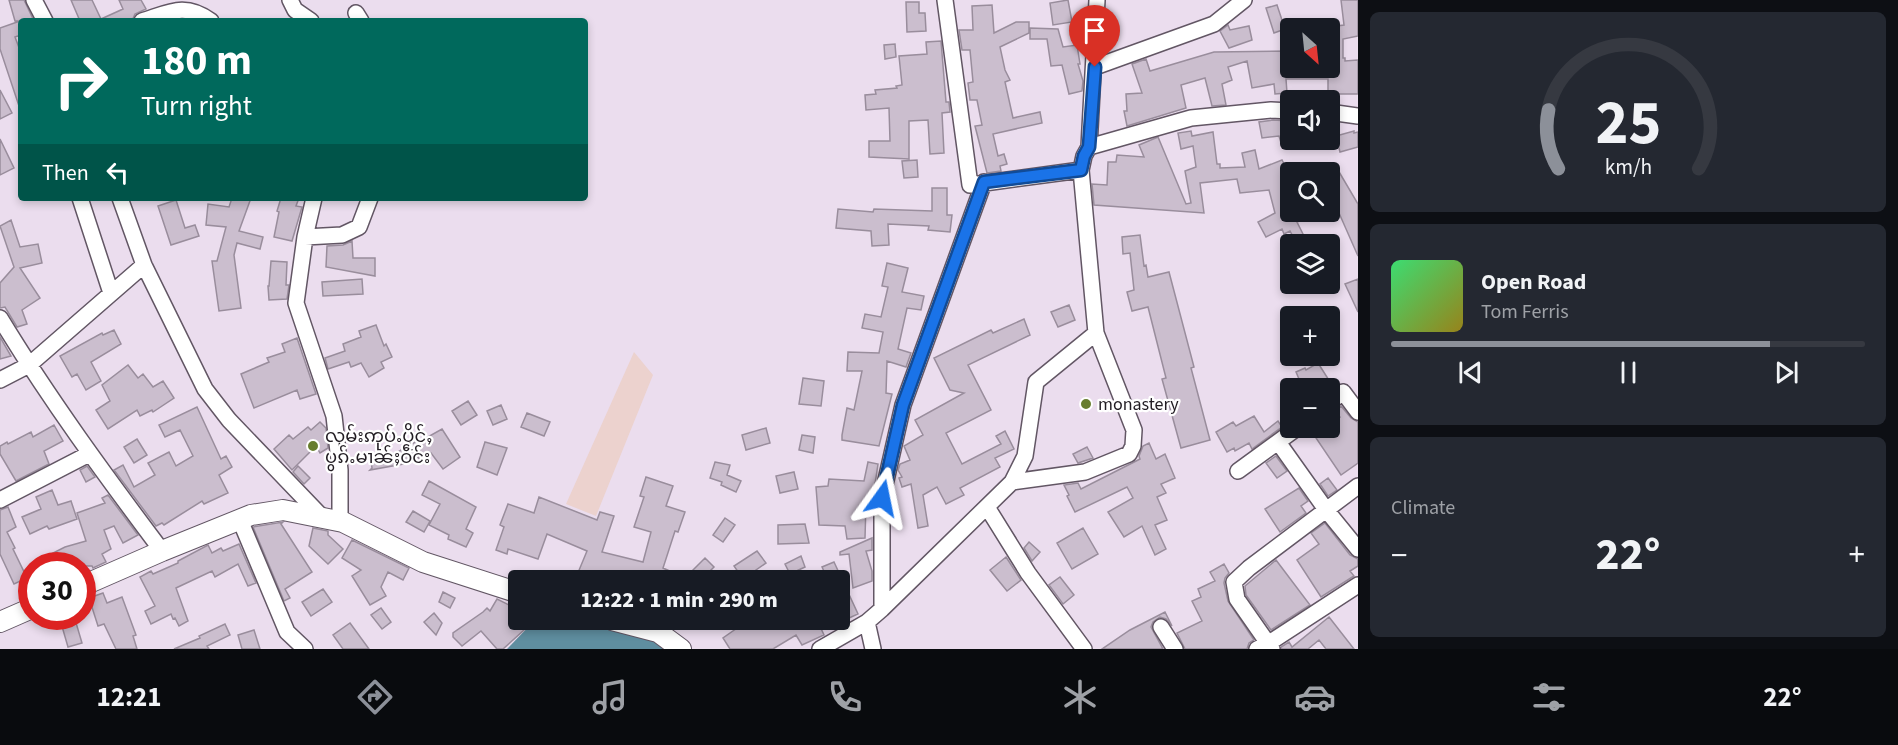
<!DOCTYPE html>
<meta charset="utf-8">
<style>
:root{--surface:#171b24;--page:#242831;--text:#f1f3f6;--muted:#9ea1a6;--line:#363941;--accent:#8c9099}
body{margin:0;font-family:"Source Sans 3","Noto Sans Myanmar",sans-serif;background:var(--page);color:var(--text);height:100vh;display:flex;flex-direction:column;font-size:22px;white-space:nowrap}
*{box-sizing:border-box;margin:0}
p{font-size:20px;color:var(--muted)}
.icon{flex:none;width:33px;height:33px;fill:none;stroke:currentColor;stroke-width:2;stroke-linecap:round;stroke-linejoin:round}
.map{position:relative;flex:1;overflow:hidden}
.drawer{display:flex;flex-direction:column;gap:12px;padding:12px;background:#0d0f14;width:540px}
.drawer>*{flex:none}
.top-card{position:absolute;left:18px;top:18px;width:570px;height:183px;border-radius:6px;box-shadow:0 3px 9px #0003;background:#00695c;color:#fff;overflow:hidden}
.needle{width:39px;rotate:153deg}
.controls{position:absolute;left:1280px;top:18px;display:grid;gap:12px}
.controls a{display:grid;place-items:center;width:60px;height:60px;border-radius:6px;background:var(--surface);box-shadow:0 3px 9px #0003;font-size:30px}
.speed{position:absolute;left:18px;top:552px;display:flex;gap:12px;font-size:30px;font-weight:700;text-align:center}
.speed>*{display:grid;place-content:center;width:78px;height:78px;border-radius:50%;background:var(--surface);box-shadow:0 3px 9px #0003;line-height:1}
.speed .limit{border:9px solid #d22;background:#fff;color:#111}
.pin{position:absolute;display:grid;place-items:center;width:51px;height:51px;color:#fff;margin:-62px -26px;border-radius:50% 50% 50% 0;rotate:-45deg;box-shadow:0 0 6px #0007}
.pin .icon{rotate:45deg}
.me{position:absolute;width:66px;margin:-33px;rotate:12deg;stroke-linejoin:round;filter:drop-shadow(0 0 4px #0008)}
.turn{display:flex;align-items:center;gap:21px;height:126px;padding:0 24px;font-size:27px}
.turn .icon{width:78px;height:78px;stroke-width:2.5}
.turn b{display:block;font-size:42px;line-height:51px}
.then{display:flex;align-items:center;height:57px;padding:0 24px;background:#0003;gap:12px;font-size:22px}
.big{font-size:45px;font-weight:800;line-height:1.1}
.drawer .widget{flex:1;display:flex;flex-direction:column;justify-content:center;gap:9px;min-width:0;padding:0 21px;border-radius:9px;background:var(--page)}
.drawer .dial{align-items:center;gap:0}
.dial svg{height:156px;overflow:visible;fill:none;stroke:var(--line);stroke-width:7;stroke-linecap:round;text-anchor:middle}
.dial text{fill:var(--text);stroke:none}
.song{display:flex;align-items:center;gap:18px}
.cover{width:72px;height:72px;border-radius:9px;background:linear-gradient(135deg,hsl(140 70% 55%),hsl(50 70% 35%))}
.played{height:6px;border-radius:3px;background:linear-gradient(90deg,var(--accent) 80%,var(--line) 80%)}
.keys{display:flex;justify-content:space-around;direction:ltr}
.heat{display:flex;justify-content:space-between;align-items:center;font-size:33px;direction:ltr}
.trip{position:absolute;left:508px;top:570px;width:342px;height:60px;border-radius:6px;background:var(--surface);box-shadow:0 3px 9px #0003;font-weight:800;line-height:60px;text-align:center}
.menu{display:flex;height:96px;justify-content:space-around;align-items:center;background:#090b0e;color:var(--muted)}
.menu .icon{width:42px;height:42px}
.menu .active{color:var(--accent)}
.menu b{font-size:27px;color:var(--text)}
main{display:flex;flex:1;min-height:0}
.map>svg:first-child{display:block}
.industrial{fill:#ecd2ce}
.water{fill:#5f8ea0}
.building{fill:#cbbece;stroke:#998d9c;stroke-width:1.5}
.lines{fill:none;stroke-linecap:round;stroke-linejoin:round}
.minor-casing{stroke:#625664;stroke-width:18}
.major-casing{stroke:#625664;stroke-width:22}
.minor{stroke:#fff;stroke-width:15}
.major{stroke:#fff;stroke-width:20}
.route-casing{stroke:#114b97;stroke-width:15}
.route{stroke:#1a73e8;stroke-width:10}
.poi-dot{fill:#677d2e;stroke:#fff;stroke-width:2}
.labels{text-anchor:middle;stroke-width:4.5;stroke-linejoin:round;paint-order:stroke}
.poi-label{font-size:18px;fill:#211c22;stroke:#fff;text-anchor:start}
</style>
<main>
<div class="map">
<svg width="1358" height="649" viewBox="0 0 1358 649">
<rect width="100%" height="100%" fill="#ebddee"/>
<!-- industrial -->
<path class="industrial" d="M634 352 653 375 596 516 566 504Z"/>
<!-- water -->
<path class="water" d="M535 620H578L649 634 662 645V649H507Z"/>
<!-- building -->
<path class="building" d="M9 0H24L34 21H21V35L15 37 21 53V105L19 106 0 49V28L20 21H15Z
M71 0H92L101 19 123 9 119 0H141L146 9 135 14 132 21H80Z
M1068 0 1072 22 1053 25 1050 3Z
M1341 0H1358V36L1343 39V58H1345V61L1358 60V94H1328V79H1286L1287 93 1275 94 1274 84 1252 88 1247 61 1228 67 1232 80 1222 84 1226 105 1212 106 1205 78 1181 85 1186 108 1127 126 1124 111H1127L1126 94 1142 93 1132 64 1146 59 1150 71 1214 52 1290 51V68H1329V27L1344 25Z
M906 2H919V13H925L926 31 907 32Z
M992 5 994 33 1016 22H1029V33L1000 47 1005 70 1010 80 1005 82 1013 118 1040 112 1042 123 993 134 998 156 1004 154 1007 164 1000 166 1001 171 987 173 975 126 982 125 977 100H970L968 83 973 82 970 50H962L959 30H973L972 6Z
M1277 5 1285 29 1274 33 1266 8Z
M1228 25 1230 30 1249 26 1252 40 1229 48 1220 31Z
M1030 28 1058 29 1063 47 1077 45 1080 64H1078L1083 81 1082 91 1069 94 1062 65 1051 66 1047 39H1030Z
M941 41 946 102H949L950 112 942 113 944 153 930 154 928 120 909 121V159L869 157V141H890L889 108 866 110 865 95 876 94 875 90 897 88 896 86 902 85 899 56 927 54 926 42Z
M895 44 896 57 885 59 884 45Z
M0 90 12 113 0 119Z
M1273 120 1290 121V144L1282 146 1279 136 1262 138 1259 122Z
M1191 131 1192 136 1213 132 1217 164H1220V168L1245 167 1242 153 1255 150 1259 169 1282 160 1288 172H1284L1290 212H1320L1297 222 1308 244H1297L1290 231 1284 234 1282 229 1266 237 1258 222 1275 213 1269 190 1240 193 1237 179 1200 183 1204 213 1094 205 1092 184 1107 185 1108 162H1116L1117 155 1144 157 1139 145 1158 137 1186 204 1191 203 1185 171 1196 167 1193 146 1181 149 1178 133Z
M1354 131V133L1358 132V147L1340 152 1336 136Z
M0 139 14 168 0 175Z
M917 160 918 177 904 178 902 161Z
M1335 165 1358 204V256L1339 213 1329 219V169Z
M932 188H947V215H952L950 232 928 230 929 226 888 224 889 245 872 246 871 231 836 228 838 209 873 212 874 209 932 211Z
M232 198H251L239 231 263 237 260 249 237 243 234 255 241 308 219 311 212 261H217L226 227 206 225 208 204 229 207Z
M281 198H299L296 206 302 207 292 241 274 237 279 212 277 211Z
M176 200 185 228 195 225 199 236 171 245 158 206Z
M11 220 20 247 38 244 42 263 20 268 40 298 22 310 27 324 17 327 5 307 0 308V283L14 267 0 226Z
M1140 235 1144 266 1146 265 1148 277 1169 272 1194 367 1191 368 1210 440 1181 448 1162 379 1166 378 1148 307 1132 311 1127 292 1134 290 1130 253 1123 254 1122 237Z
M352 241 353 258H375V276L326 267 327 246 343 245Z
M271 261 287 262 286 285H289L287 299 269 300 268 286H269Z
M887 263 908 268 902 292 924 296 921 310 907 308 898 349 911 353 906 367 887 361 886 393 892 394 879 446 842 440V435L847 408 854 410 862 371H847L848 352 879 353 883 332 862 328 865 314 881 317 888 287 882 286Z
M362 279 363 294 323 296 322 282Z
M1358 279V312L1345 284Z
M1069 305 1075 320 1058 327 1051 312Z
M1024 319 1030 335 968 365 991 410 946 433 962 464 1001 444 996 436 1005 431 1014 449 995 458 1000 467 960 488 964 495 946 504 937 487 923 495 928 526 918 528 911 484 902 487 899 478 902 477 898 470 900 464 910 460 904 446 923 435 915 420 964 393 950 390 934 358 991 330 993 333Z
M376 325 384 346 386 344 392 357 381 362 384 368 369 377 361 363 351 367 349 362 328 369 325 358 345 351 343 344 361 337 359 331Z
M114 330 121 344 91 362 101 381 86 390 77 374 72 377 60 356 102 333 103 335Z
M0 337 11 356 0 359Z
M297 338 316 394 300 399 297 390 254 408 241 374 269 362 267 358 285 352 282 344Z
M1318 363 1332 385 1326 388H1285L1299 379 1296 372 1305 368 1306 370Z
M128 365 138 378 143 374 153 387 163 381 174 398 153 412 152 410 140 416 137 410 108 429 96 410 110 401 102 385Z
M803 378 824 381 821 406 799 404Z
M468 401 477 415 461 425 452 411Z
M501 405 507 419 493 425 487 411Z
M1341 406 1351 418 1358 422V463L1341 475 1314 435 1325 428H1329V425L1340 417 1335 411Z
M197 407 221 459 226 456 232 467 219 475 228 493 204 504 202 501 164 525 162 523 156 526 114 470 123 465 134 487 155 475 148 463 169 452 176 466 193 456 180 430 165 437 159 425Z
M527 413 550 422 544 436 521 427Z
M1254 416 1264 432 1278 421 1282 427 1252 449 1249 443 1235 451 1234 448 1227 452 1216 432 1233 422 1236 426Z
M320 422 326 428 328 448 320 453 316 446 292 470 274 449 289 435 293 439 308 427 311 430Z
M54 425 63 441 44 451 49 464 16 481 0 454V446L7 442 8 444 31 432 33 437Z
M766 428 770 443 746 450 742 435Z
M442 429 460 457 443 469 431 453 420 460 418 457 409 463 370 470 372 468 370 455 380 453 382 462 409 445V446L418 440 419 442Z
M802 435 815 437 813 453 799 450Z
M137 439 147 455 134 463 124 447Z
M485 442 507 448 497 475 477 467Z
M1149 443 1156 459 1165 454 1175 478 1161 484 1166 493 1157 497 1167 520 1155 525 1166 549 1155 555 1142 526 1124 537 1108 512 1133 498 1127 487 1075 512 1067 496 1069 495 1064 485 1078 483 1081 489 1140 459 1139 456 1143 446Z
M1087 447 1093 458 1078 463 1073 454Z
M1276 456 1287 471 1277 478 1266 463Z
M715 462 730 465 727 475 741 481 736 492 721 485 722 482 710 478Z
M868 462 878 464 872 504 866 503 865 538 847 539 845 526 819 525 816 487 828 486 829 479 864 481Z
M87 466 95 477 86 482 80 470Z
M298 466 310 478 304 484 293 472Z
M794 472 798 489 780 493 776 476Z
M646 477 673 486 666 506 685 512 678 532 675 531 663 568 674 573 671 580H621L597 575 594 580H575L587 551 547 534 538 559 508 549 507 554 496 550 504 527 500 525 508 504 534 513 539 497 597 520 600 512 614 516 602 552 643 562 651 532 634 527 644 497 640 496Z
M1328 478 1337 490 1328 496 1320 484Z
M429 481 476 507 466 529 473 533 466 547 448 539 449 535 429 525 440 504 422 495Z
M1299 488 1308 501 1301 506 1306 513 1280 532 1265 509Z
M52 490 58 505 71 501 77 519 49 529 47 526 30 534 22 517 41 509 36 497Z
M108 495 138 535 123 543 114 526 104 530 111 549 102 554 106 562 93 568 92 566H54L49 555 65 547 86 541 77 513 105 503 102 498Z
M8 507 16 527 7 532 15 548 13 549 27 578 14 584 0 554V510Z
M413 511 430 521 424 532 406 522Z
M725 518 735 525 723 542 713 535Z
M283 522 281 524 312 572 285 589 290 598 284 601 253 527Z
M1325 523 1350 555 1358 559V566L1350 571 1354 576 1321 597 1297 560 1319 544 1311 533Z
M805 524 809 543 778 544V525Z
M313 528 328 531V535L343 549 328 564 309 546Z
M1083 528 1098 554 1072 569 1057 543Z
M872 538V550L866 551 872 571V581L853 588 849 554 840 555V552Z
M352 540 409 568 403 580 388 572 381 587 386 596 370 605 352 576 361 570 342 558Z
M1029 542 1040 552 1032 561 1024 548Z
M239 544 256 583 248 586 238 564 215 577 212 571 176 588 188 621 179 626 175 618 173 619 171 614 151 624 145 611 155 606 140 577 151 571 153 574 178 563V561L208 545 212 553 221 548 223 551Z
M757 551 766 563 743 579 734 566Z
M801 556 805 567 790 574 785 564Z
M1006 557 1021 580 1007 591 990 570Z
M705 558 714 567 702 579 693 570Z
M1276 560 1310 605 1271 630 1246 595 1245 586Z
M834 562 858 614 847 619 843 611 840 613V580H828L822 567Z
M1224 564 1229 573 1225 578 1224 583 1228 601 1254 640 1249 643 1247 649H1185L1177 633 1202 621 1192 601 1201 597 1198 589 1215 581 1210 572Z
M1060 577 1074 595 1063 604 1049 585Z
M323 589 332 602 311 616 302 602Z
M443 592 455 598 450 608 439 602Z
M103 593 107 603 122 597 136 635 133 636 137 649H116L104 624 98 626 89 598Z
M497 599 519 610V620H532L524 630 503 649H497L481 631 462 646 453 637V633L483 612 487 608 490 611Z
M381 608 391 622 382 629 371 615Z
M1165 612 1172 626 1166 619 1160 617 1153 622 1151 627 1163 649H1102L1130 630Z
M434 613 442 623 436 635 424 622Z
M59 616H74L82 643 68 647Z
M1329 617 1354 649H1326L1319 640 1308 649H1282L1281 647 1289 642 1292 647Z
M726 620H817L824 635 802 645 796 635 773 649H730L723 638 740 626Z
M350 623 369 649H343L333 635Z
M225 624 230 635 207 646 209 649H174L200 638 199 636Z
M254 630 260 649H242L238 635Z"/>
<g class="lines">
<!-- minor casing -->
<g class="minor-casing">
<path id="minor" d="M34 0 45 21
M290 0 295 10 311 21
M945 0 970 185 1081 170 1084 156 1089 147 1097 0
M356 13 361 21
M142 21C170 12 185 2 211 21
M1095 67 1214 24 1244 0
M1329 112 1358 116
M1089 147 1191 118 1271 110 1290 111
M80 198 111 293
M120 198 144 265 205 389 229 420 322 517
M314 198 305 237 296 303 334 416 340 470V522
M305 237 342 235 359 227 370 198
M0 318C49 399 105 475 162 551
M0 380 29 365 144 265
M1329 403 1343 392 1358 412
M1278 442 1327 511 1358 549
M1238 471 1297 428
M1012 482 1085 472 1129 454 1133 446 1134 430 1096 333
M0 500 89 454
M987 507 1028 573 1084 649
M240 520 287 632 305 649
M882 609 1012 482 1025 456 1036 382 1096 333 1081 170
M867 622 873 649
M1161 627 1175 649
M820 649 867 622 882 609V498L903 405 984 182
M1257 649 1269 643 1358 585
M1272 649 1237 599 1234 582 1249 568 1358 486"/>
</g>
<!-- major casing -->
<g class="major-casing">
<path id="major" d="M82 586 162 551 251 515 283 510 343 522 423 562 519 593
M612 620 658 632 681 649
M0 622 32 608"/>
</g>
<!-- minor -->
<use href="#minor" class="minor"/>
<!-- major -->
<use href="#major" class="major"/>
</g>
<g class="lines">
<!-- route casing -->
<g class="route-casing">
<path id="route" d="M882 498 903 405 984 182 1081 170 1084 156 1089 147 1095 67"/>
</g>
<!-- route -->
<use href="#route" class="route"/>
</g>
<!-- markers -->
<g class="poi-dot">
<circle cx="1086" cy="404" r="6"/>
<circle cx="313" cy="446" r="6"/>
</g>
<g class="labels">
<!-- poi labels -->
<g class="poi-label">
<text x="1098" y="410">monastery</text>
<text x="325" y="442">လုမ်းဢုပ်ႉပိူင်ႇ<tspan x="325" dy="21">ပွၵ်ႉမၢၼ်ႈဝဵင်း</tspan></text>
</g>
</g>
</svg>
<div class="controls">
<a><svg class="needle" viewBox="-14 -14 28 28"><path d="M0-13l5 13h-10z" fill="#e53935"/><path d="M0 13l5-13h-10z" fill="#9ea1a6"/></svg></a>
<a><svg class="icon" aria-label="sound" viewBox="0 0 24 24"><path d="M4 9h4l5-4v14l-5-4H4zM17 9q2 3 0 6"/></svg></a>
<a><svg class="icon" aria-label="search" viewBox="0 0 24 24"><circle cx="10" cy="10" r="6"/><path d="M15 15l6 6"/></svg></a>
<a><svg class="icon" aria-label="layers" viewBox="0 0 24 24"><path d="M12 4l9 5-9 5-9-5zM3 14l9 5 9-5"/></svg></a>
<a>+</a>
<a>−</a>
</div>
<div class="speed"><div class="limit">30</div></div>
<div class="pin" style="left:1095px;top:67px;background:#d93025"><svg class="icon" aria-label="arrive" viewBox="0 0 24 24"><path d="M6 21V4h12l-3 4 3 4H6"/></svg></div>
<svg class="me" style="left:882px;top:498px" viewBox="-20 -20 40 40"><path d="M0-17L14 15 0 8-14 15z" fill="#1a73e8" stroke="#fff" stroke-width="4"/></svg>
<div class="trip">12:22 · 1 min · 290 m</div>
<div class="top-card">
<div class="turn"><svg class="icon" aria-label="right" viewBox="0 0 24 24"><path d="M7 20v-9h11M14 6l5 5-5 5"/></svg><div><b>180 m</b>Turn right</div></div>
<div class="then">Then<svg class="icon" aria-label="left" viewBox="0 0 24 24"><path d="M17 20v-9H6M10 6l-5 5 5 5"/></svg></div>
</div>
</div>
<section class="drawer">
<div class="widget dial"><svg viewBox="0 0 100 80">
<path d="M14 69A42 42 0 1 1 86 69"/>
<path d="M14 69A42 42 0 0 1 9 39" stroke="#8c9099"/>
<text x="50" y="56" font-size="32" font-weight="700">25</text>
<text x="50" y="72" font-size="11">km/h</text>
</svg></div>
<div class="widget">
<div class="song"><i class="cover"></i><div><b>Open Road</b><p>Tom Ferris</p></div></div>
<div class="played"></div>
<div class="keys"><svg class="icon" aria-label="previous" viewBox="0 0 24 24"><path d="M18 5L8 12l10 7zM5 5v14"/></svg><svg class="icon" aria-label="pause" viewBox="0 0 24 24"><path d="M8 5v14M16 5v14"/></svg><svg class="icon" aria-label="next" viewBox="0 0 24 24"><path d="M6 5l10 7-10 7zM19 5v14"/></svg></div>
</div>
<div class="widget"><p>Climate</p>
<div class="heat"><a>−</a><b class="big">22°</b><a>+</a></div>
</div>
</section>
</main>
<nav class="menu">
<b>12:21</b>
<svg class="icon active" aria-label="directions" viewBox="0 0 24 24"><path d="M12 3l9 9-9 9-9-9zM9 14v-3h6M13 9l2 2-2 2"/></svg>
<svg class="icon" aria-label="music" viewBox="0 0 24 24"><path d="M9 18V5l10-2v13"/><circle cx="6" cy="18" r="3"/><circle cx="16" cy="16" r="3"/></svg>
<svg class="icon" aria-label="phone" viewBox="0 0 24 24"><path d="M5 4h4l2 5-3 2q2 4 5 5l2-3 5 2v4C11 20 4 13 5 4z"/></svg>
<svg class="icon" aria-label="climate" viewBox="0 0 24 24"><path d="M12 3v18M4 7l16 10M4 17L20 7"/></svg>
<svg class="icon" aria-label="car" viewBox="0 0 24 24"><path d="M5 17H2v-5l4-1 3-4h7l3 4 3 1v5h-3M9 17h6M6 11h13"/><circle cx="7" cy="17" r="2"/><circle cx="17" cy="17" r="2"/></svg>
<svg class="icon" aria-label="filters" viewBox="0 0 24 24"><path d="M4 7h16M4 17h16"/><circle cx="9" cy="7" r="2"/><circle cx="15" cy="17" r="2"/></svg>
<b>22°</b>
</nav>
